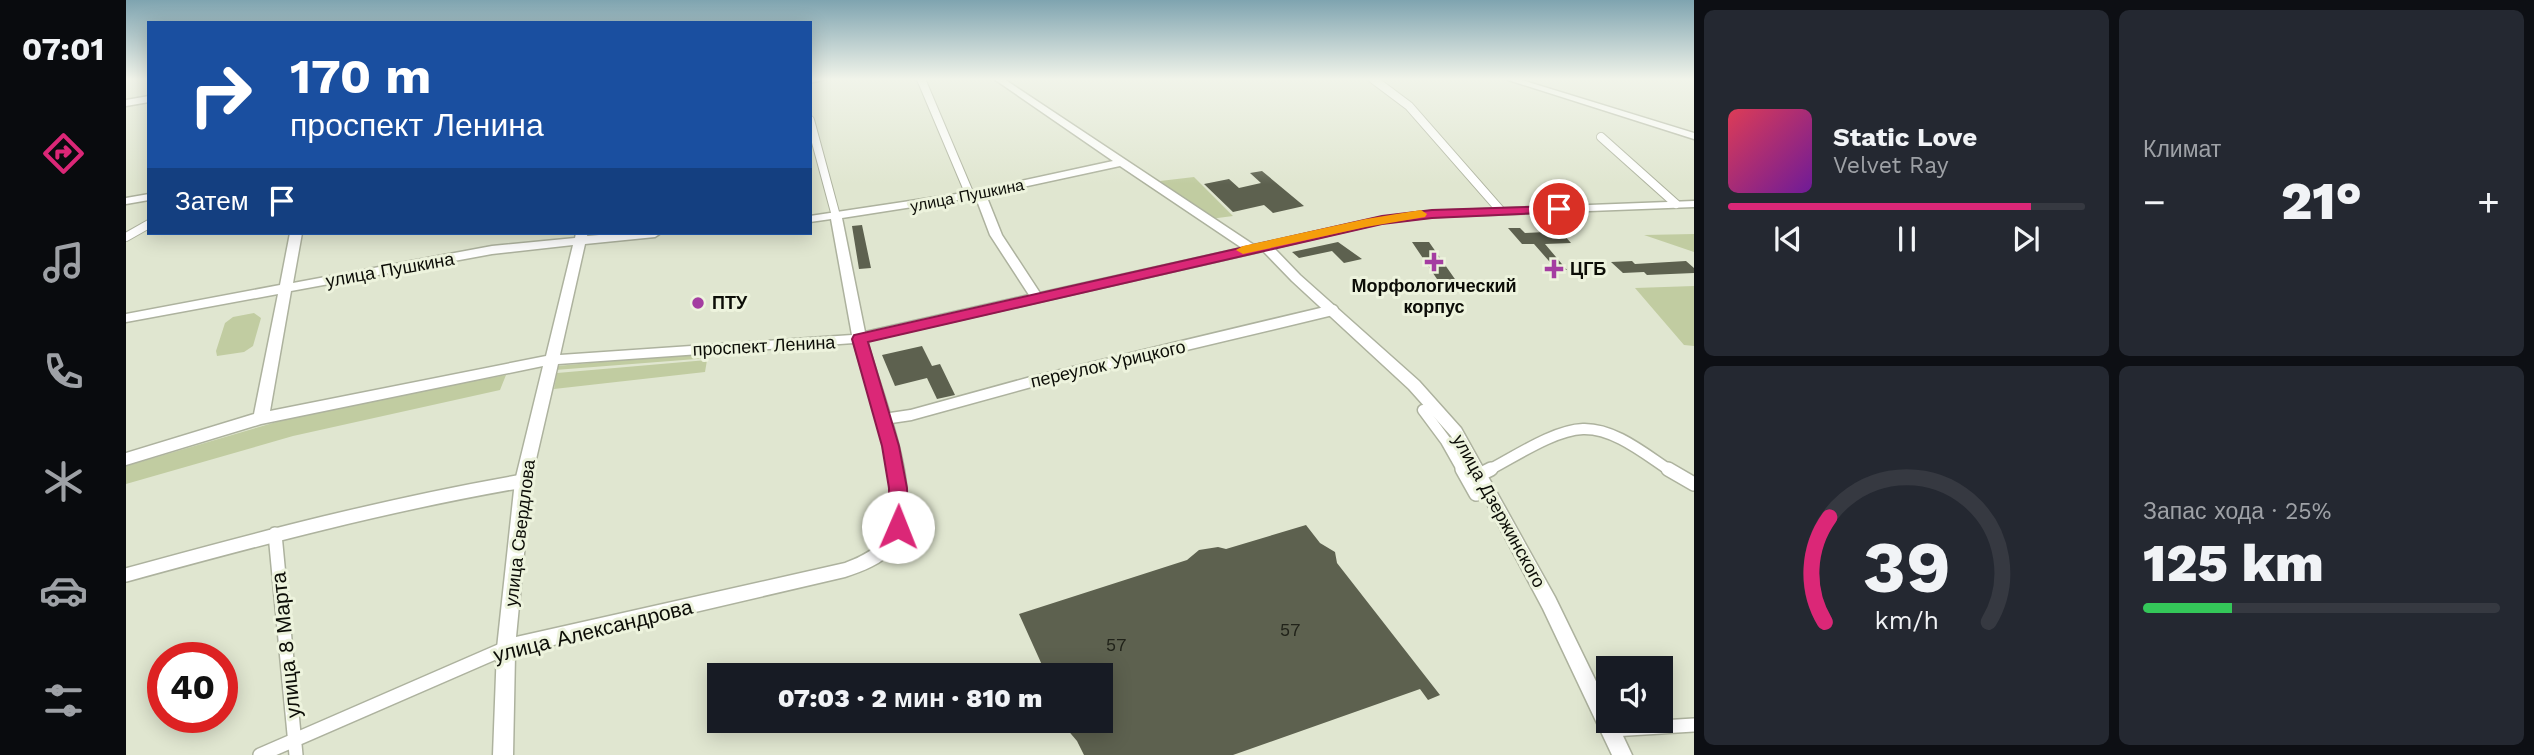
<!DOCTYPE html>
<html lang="ru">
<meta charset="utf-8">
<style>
:root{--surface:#171b24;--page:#242831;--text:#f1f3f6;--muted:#9ea1a6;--line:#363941;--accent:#db2777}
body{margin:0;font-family:"Work Sans",sans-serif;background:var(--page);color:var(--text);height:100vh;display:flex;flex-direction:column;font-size:26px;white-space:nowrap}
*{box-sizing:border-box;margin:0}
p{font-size:23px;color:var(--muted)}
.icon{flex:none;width:38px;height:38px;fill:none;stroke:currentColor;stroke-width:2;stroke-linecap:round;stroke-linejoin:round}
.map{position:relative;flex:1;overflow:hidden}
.panel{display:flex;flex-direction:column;gap:10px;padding:10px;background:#0d0f14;width:840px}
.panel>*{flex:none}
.guide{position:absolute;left:21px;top:21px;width:665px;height:214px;border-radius:0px;box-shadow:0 4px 18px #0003;background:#1a4fa0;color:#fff;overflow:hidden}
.controls{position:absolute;left:1470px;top:656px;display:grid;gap:14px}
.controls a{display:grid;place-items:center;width:77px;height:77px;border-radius:0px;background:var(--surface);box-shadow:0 4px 18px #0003;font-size:35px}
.speed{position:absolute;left:21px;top:642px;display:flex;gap:14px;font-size:35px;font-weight:700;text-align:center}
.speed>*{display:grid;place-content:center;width:91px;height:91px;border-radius:50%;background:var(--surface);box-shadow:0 4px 18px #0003;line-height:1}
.speed .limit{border:10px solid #d22;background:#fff;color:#111}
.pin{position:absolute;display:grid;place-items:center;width:60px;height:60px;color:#fff;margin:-30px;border:4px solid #fff;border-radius:50%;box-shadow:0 2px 7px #0007}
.me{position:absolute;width:77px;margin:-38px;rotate:1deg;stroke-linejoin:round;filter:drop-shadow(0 0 5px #0008)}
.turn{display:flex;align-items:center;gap:24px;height:147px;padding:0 28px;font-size:32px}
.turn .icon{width:91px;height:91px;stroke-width:2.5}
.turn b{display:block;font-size:49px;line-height:60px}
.then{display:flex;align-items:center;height:66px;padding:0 28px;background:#0003;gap:14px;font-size:26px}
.big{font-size:52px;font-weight:800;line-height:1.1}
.panel .card{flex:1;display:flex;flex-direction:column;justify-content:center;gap:10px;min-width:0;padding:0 24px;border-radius:10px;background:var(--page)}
.panel .dial{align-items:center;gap:0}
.dial svg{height:182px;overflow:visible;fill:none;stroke:var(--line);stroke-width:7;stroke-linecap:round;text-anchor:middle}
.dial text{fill:var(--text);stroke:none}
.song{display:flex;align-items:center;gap:21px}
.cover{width:84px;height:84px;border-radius:10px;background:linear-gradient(135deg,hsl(350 70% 55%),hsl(280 70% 35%))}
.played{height:7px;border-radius:4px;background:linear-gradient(90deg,var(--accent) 85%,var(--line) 85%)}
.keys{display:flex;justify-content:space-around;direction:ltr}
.heat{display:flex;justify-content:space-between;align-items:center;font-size:38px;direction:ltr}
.charge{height:10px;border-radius:5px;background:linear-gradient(90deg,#34c759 25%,var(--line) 0)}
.panel .tiles{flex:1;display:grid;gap:10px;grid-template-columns:repeat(2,1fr)}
.trip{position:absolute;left:581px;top:663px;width:406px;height:70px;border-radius:0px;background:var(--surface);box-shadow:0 4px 18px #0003;font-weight:800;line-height:70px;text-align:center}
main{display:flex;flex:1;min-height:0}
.dock{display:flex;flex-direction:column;width:126px;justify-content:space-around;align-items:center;background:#090b0e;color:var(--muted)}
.dock .icon{width:49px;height:49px}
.dock .active{color:var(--accent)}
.dock b{font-size:32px;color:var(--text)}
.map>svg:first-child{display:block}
.green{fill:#c1cca1}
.building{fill:#5d614f}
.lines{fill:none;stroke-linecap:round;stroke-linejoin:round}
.street-far2-casing{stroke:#adb29e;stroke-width:10}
.street-far1-casing{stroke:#adb29e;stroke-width:13}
.street-casing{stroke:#adb29e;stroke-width:16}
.secondary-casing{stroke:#adb29e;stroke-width:3}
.street-far2{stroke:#fff;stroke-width:8}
.street-far1{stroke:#fff;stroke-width:10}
.street{stroke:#fff;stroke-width:13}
.secondary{fill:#fff;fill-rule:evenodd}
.route{fill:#db2777;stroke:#8e194d;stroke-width:2}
.slow{fill:#f59e0b}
.poi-dot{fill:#a43da1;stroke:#edf3dd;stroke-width:2.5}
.labels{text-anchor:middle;stroke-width:6;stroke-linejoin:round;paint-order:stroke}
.far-street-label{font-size:16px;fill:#0c0d07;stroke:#edf3dd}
.poi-label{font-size:18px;font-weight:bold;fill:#0c0d07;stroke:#edf3dd;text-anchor:start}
.street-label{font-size:18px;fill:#0c0d07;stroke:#edf3dd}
.near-number-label{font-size:18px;fill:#202219}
.near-street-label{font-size:21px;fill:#0c0d07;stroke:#edf3dd}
</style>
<main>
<nav class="dock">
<b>07:01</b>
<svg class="icon active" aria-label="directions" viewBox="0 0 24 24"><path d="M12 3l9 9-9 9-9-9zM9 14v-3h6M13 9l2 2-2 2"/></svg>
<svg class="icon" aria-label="music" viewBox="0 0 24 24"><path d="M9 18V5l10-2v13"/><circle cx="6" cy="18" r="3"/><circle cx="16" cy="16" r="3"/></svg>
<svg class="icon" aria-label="phone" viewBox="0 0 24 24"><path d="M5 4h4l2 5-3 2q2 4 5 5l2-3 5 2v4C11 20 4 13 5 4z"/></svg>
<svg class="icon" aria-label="climate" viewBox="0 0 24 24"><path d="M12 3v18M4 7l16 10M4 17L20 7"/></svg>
<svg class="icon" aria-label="car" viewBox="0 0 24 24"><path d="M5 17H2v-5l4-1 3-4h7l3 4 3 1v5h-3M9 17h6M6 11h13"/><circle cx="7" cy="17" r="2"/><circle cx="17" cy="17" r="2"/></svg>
<svg class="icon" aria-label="filters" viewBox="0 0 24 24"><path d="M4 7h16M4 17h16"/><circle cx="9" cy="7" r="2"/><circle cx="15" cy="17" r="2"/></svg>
</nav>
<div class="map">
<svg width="1568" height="755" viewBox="0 0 1568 755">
<rect width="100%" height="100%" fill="#e0e6d0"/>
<!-- green -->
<path class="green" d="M1068 177 1107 216 1084 219 1034 181Z
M1568 234V252L1518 235Z
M1568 286V346L1558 345 1509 288Z
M128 313 135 318 127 346 118 352 91 356 90 351 99 323 107 317Z
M584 352 583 358 429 370 431 366Z
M581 360 579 372 428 389 431 373Z
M380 375 374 390 167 436 0 484V466L188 411Z"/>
<!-- building -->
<path class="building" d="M1136 171 1178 206 1147 213 1138 205 1107 212 1078 184 1103 179 1113 188 1135 183 1124 173Z
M736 225 745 268 733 269 726 226Z
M1430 226 1445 243 1419 244 1441 270 1430 269 1408 244H1396L1382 228H1394L1399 233 1420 232 1415 227Z
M1212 242 1236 259 1218 263 1206 251 1173 258 1166 252Z
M1286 242H1303L1331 282H1313Z
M1506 261 1509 264 1560 261 1568 268V273L1521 275 1518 272 1497 273 1485 262Z
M796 346 806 366 814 364 829 395 811 399 801 378 769 386 756 355Z
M1180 525 1194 543 1209 552 1211 563 1314 695 1302 700 1294 689 1107 755H958L951 741 934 721H975V676H921L893 614 1061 560 1073 550 1092 547 1100 549Z"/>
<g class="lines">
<!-- street-far2 casing -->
<g class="street-far2-casing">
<path id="street-far2" d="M795 79 844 195
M1247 79 1283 106 1375 211
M684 120 710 216
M1475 137 1550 204
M0 237 23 224"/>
</g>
<!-- street-far1 casing -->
<g class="street-far1-casing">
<path id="street-far1" d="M1297 410 1320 441 1337 471
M758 419 785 415 905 382 1207 310
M1361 471C1387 458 1427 430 1457 429 1489 428 1520 455 1545 471"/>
</g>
<!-- street casing -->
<g class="street-casing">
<path id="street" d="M1336 469 1350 494
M1542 469 1568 484
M1355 474 1365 469
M149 534 170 755
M0 575C131 539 263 504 397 481
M1486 730 1568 725
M134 755 380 648"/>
</g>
<!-- secondary casing -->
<g class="secondary-casing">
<path id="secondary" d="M684 79H700L684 83Z
M868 79H878L1128 245 1256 217 1306 211 1568 201V207L1306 217 1256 223 1148 248 1174 275 1293 381 1335 428 1429 597 1482 706V721H1490L1506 755H1486L1417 609 1325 436 1283 389 1166 281 1137 251 741 341C754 391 804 503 769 548 757 564 737 571 719 577L389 654 387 755H367L371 648 389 481 417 366 135 424 0 465V453L128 414 152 294 0 322V314L154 285 164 233H176L167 283 366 246 449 238 450 233H462L461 236 497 233H535L529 237 459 244 434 355 726 335 705 219 684 222V216L844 192 987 161ZM994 166 1116 248 914 293 876 235 860 195ZM844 198H850L864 235 903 295 739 332 716 218ZM447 245 420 356 144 411 165 291 366 254ZM728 343C739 388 781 491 762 532 754 548 735 557 719 563L390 637 405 481 432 364Z
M1379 79H1392L1568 133V139Z
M23 96V102L0 106V100Z
M23 194V200L0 204V198Z"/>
</g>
<!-- street-far2 -->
<use href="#street-far2" class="street-far2"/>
<!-- street-far1 -->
<use href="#street-far1" class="street-far1"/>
<!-- street -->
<use href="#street" class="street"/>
<!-- secondary -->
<use href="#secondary" class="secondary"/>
</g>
<!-- sky -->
<linearGradient id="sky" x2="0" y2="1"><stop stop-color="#7fa4b0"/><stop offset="0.43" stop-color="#f1f4ea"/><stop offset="1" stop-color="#f1f4ea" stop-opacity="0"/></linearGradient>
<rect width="1568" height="184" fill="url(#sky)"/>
<!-- route -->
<path class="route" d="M1433 206 1438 207V212L1306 218 1256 224 742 342 773 446 781 488V527L779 533 772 535 766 533 763 527V488L756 446 726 339 728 335 1256 216 1306 210Z"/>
<!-- slow -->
<path class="slow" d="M1295 210 1301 214 1299 217 1240 227 1117 254 1110 250 1117 246 1240 219Z"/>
<!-- markers -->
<g class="poi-dot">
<path d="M1304.5 251.5h7v7h7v7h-7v7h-7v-7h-7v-7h7z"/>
<path d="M1424.5 258.5h7v7h7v7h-7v7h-7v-7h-7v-7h7z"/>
<circle cx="572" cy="303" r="7"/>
</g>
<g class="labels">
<!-- far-street labels -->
<g class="far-street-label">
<text transform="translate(841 195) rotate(-11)" y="6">улица Пушкина</text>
</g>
<!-- poi labels -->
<g class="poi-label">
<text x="1444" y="275">ЦГБ</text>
<text x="1308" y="292" text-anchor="middle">Морфологический<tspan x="1308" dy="21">корпус</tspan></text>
<text x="586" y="309">ПТУ</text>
</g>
<!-- street labels -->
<g class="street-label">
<text transform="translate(264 270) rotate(-10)" y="6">улица Пушкина</text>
<text transform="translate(638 346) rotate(-3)" y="6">проспект Ленина</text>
<text transform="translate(982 364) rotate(-13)" y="6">переулок Урицкого</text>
<text transform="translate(1373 511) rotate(61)" y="6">улица Дзержинского</text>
<text transform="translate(394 533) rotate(-83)" y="6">улица Свердлова</text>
</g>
<!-- near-number labels -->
<g class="near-number-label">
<text x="1164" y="636">57</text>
<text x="990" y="651">57</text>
</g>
<!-- near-street labels -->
<g class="near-street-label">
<text transform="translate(467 631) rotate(-14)" y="7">улица Александрова</text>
<text transform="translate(160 645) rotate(-96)" y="7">улица 8 Марта</text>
</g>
</g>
</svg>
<div class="controls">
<a><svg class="icon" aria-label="sound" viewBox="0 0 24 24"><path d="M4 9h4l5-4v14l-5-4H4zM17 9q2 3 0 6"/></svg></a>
</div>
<div class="speed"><div class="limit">40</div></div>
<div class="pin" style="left:1433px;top:209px;background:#d93025"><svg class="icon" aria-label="arrive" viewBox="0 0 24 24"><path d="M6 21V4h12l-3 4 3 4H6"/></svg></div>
<svg class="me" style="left:772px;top:527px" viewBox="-20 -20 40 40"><circle r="19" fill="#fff"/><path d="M0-13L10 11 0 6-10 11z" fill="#db2777"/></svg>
<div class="trip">07:03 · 2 мин · 810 m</div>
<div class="guide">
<div class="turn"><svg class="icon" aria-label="right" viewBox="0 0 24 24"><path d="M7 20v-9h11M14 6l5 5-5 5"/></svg><div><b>170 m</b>проспект Ленина</div></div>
<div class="then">Затем<svg class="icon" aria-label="arrive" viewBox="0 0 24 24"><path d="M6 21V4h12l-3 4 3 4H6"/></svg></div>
</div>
</div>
<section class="panel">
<div class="tiles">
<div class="card">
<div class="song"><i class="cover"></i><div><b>Static Love</b><p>Velvet Ray</p></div></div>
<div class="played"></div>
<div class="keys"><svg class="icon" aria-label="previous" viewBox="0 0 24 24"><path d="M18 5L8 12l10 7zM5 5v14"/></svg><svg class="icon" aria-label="pause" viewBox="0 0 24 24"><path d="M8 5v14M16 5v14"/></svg><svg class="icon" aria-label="next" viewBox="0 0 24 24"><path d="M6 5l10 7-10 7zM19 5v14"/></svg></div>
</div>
<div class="card"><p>Климат</p>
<div class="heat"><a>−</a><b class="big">21°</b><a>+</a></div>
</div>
<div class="card dial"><svg viewBox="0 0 100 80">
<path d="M14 69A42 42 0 1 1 86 69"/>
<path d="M14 69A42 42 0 0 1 16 23" stroke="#db2777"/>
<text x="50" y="56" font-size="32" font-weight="700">39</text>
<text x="50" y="72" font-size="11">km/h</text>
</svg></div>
<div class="card"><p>Запас хода · 25%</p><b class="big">125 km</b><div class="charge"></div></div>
</div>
</section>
</main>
